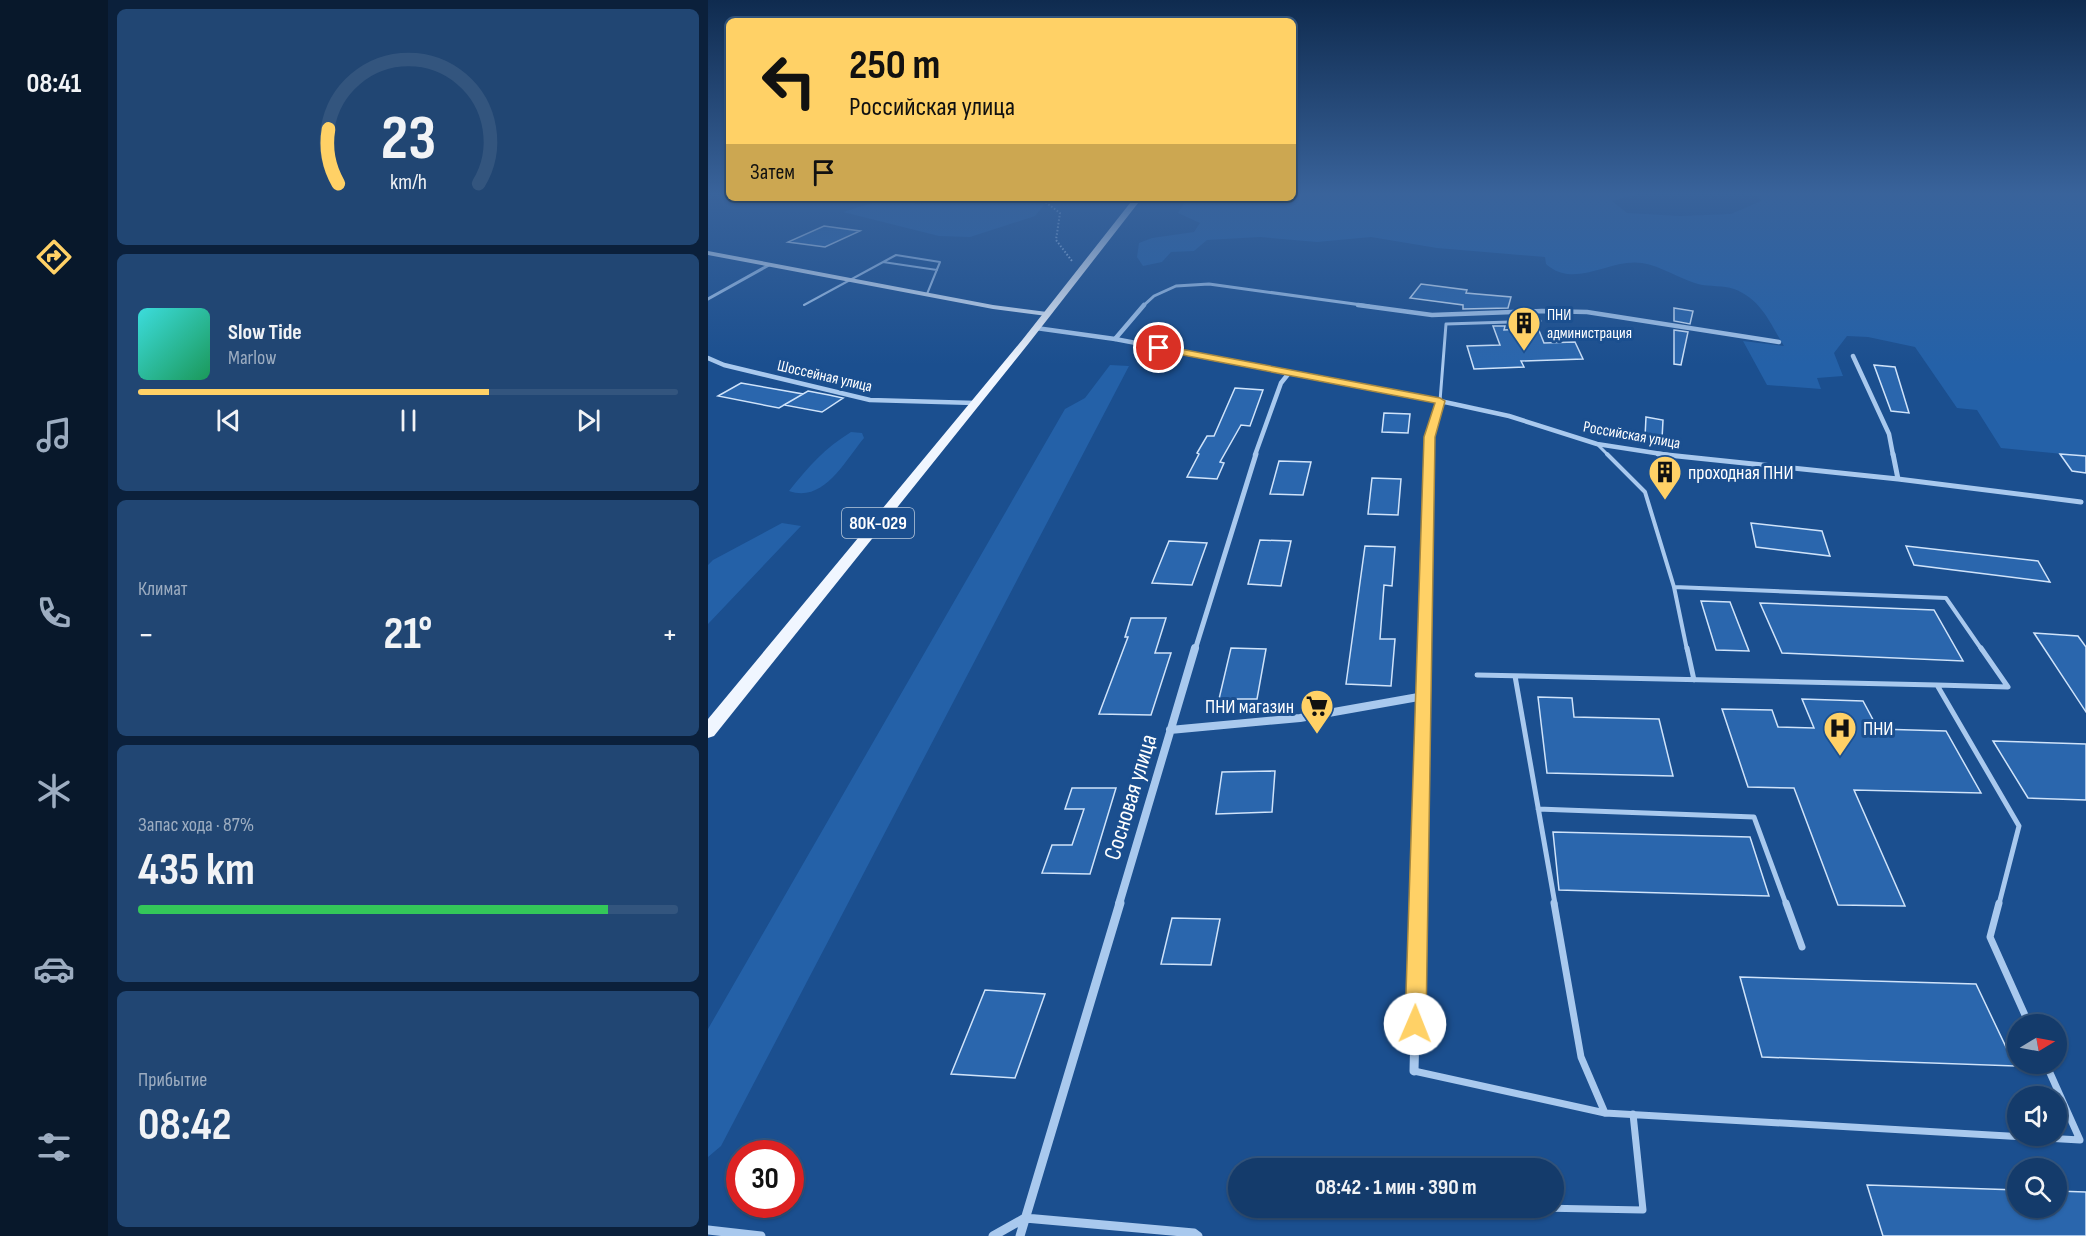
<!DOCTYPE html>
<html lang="ru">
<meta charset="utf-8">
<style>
:root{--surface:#143b6b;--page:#214673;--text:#f1f3f6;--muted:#9dadc1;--line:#33557e;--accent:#ffd166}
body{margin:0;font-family:"Sofia Sans Condensed",sans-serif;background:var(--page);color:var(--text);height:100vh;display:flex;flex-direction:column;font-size:22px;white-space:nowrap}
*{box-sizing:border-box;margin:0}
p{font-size:20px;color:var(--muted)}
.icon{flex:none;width:33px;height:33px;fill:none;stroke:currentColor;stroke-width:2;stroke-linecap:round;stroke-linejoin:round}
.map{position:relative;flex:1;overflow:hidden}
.panel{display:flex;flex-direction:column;gap:9px;padding:9px;background:#0b203b;width:600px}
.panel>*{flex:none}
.guide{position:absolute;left:18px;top:18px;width:570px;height:183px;border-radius:9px;box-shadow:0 2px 4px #0004,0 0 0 2px var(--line);background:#ffd166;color:#111;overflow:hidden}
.needle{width:39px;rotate:80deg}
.fabs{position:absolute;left:1299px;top:1014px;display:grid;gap:12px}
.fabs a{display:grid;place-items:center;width:60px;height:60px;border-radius:50%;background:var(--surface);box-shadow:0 2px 4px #0004,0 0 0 2px var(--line);font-size:30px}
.speed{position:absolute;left:18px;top:1140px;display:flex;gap:12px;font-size:30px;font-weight:700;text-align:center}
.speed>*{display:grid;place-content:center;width:78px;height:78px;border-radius:50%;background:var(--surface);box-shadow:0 2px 4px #0004,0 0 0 2px var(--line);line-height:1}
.speed .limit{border:9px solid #d22;background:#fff;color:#111}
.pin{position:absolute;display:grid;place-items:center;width:51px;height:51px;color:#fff;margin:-26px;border:3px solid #fff;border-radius:50%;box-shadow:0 2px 6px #0007}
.me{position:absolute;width:66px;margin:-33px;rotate:1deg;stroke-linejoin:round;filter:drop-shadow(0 0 4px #0008)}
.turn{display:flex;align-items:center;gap:21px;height:126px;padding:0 24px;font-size:27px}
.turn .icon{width:78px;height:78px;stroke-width:2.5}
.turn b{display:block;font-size:42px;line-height:51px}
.then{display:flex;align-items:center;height:57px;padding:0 24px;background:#0003;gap:12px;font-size:22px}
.big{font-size:45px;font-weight:700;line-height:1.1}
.panel .widget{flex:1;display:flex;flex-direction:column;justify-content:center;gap:9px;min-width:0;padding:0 21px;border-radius:9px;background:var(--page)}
.panel .dial{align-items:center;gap:0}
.dial svg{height:156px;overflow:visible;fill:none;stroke:var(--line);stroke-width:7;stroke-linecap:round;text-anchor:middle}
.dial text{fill:var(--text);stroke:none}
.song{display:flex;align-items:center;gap:18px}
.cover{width:72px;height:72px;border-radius:9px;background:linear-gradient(135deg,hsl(180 70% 55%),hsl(150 70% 35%))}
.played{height:6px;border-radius:3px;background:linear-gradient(90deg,var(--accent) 65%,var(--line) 65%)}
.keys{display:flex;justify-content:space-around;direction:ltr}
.heat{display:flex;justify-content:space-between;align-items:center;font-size:33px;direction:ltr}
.charge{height:9px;border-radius:4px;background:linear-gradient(90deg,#34c759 87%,var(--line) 0)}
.trip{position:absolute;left:520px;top:1158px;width:336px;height:60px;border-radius:30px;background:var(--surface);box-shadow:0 2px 4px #0004,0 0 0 2px var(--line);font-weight:700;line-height:60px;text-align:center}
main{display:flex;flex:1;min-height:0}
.dock{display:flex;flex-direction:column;width:108px;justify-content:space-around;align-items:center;background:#08182b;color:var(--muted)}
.dock .icon{width:42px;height:42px}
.dock .selected{color:var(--accent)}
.dock b{font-size:27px;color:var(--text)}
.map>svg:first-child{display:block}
.green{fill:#2461a8}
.building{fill:#2a66ad;stroke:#cfe3fa;stroke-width:1.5}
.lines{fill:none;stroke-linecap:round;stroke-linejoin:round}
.path{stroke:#a9c9ee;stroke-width:2;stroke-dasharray:1.5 2;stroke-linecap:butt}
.lane-far4{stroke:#a9c9ee;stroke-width:2}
.lane-far3{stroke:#a9c9ee;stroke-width:3}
.lane-far2{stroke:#a9c9ee;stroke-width:4}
.lane-far1{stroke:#a9c9ee;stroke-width:5}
.lane{stroke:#a9c9ee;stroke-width:7}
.street-far4{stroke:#a9c9ee;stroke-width:3}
.street-far3{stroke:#a9c9ee;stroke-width:4.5}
.street-far2{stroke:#a9c9ee;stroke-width:5}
.street-far1{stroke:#a9c9ee;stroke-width:8}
.street{stroke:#a9c9ee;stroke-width:9}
.secondary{fill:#d6e6fa;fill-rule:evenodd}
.primary{fill:#f0f6ff;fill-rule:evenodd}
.route{fill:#ffd166;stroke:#a68842;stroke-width:1.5}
.labels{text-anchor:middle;stroke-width:6;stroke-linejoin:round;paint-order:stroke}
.far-poi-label{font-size:16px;fill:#fff;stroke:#1b4f8f;text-anchor:start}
.far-street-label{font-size:16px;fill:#fff;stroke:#1b4f8f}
.shield{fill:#1b4f8f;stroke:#bbcadd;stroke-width:1.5}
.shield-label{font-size:18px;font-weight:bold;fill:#fff}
.poi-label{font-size:20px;fill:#fff;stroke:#1b4f8f;text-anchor:start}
.near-street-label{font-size:24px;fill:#fff;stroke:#1b4f8f}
</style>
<main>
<nav class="dock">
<b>08:41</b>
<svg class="icon selected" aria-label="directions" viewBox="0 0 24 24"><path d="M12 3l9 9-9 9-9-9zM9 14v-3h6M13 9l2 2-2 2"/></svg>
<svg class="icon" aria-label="music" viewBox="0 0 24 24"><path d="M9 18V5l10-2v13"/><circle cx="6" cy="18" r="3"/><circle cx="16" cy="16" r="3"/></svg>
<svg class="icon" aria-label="phone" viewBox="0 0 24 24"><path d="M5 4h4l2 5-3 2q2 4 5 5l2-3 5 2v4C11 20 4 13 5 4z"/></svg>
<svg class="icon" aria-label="climate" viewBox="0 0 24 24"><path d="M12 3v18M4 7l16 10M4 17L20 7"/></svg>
<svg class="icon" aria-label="car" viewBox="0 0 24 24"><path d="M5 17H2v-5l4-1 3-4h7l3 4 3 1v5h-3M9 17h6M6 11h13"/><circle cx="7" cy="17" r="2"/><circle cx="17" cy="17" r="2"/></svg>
<svg class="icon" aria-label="filters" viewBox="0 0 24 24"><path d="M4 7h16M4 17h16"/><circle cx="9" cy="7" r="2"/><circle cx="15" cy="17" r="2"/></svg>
</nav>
<section class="panel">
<div class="widget dial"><svg viewBox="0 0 100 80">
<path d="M14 69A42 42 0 1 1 86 69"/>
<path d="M14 69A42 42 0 0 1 9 41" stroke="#ffd166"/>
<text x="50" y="56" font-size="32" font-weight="700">23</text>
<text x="50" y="72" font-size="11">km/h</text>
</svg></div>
<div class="widget">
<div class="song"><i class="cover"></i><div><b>Slow Tide</b><p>Marlow</p></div></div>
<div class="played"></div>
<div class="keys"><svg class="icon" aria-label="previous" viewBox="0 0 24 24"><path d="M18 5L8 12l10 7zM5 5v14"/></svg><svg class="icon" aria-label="pause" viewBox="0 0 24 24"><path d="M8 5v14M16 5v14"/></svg><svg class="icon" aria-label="next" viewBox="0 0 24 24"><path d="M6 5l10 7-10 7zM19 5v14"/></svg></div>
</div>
<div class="widget"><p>Климат</p>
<div class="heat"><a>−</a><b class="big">21°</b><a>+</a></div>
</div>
<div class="widget"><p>Запас хода · 87%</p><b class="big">435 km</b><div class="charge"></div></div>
<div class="widget"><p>Прибытие</p><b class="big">08:42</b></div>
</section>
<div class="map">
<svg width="1378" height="1236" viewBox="0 0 1378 1236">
<rect width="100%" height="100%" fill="#1b4f8f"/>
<!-- green -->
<path class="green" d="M585 192H973L930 194 904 201 919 213 972 216 1023 214 1053 201 1050 195 1012 192H1378V459L1375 456 1293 448 1269 410 1249 408 1207 347 1160 337 1139 336 1126 353 1135 376 1109 378 1113 389 1059 385 1035 341 1076 346C1062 323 1053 299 1026 289 1015 285 1002 287 990 284 972 279 953 266 934 263 901 258 867 290 838 264L837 257 729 248 663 237 609 242 552 237 499 240 486 251 463 252 454 262 435 266 429 257 431 243 444 238 486 232 492 223 470 213 479 198H585Z
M181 198H203L207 204C249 200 296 190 337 204L327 216 262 237 231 236 135 212Z
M402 365 421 366 13 1146 0 1157V1029L357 409 377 398Z
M143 432 154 433 156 438C136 462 116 503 81 491 100 467 117 448 143 432Z
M74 523 93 526 0 624V565L5 560Z"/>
<!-- building -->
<path class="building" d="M116 226 152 231 117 247 80 242Z
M713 284 759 290 758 293 803 297 800 308 755 309V305L702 298Z
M966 308 985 311 982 324 966 321Z
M785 326H797L796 330 830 328 836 343 867 342 875 359 813 361 816 367 766 369 759 346 792 345Z
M966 330 980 332 973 365 966 364Z
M1166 365 1187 367 1201 413 1183 411Z
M33 383 95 394 71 408 10 396Z
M527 388 555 390 542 426 533 425 512 462 516 463 509 479 479 477 491 454 489 453 499 436H506Z
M100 391 121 395 135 398 114 412 76 405Z
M676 413 702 414 700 433 674 432Z
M938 417 955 420 954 439 937 437Z
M1352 454 1378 456V473L1364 471Z
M571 461 603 462 595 495 562 494Z
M664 478 693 479 690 515 660 514Z
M1043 523 1114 531 1122 556 1048 547Z
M552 540 583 541 573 586 540 584Z
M461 541 499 543 484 585 444 583Z
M657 546 687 547 684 586 676 585 672 639H687L683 686 638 684Z
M1198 546 1330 561 1342 582 1206 565Z
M993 601 1022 602 1041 651 1008 650Z
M1052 603 1226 610 1255 661 1074 653Z
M423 618H458L447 653H463L443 715 391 714 420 637H417Z
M1326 633 1370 636 1378 647V712Z
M523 648 558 649 549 699H511Z
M830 697 864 698 866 717 951 719 965 776 839 773Z
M1094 699 1155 701 1170 729 1238 731 1273 793 1146 790 1197 906 1130 905 1086 788 1040 787 1014 709 1064 710 1070 727 1106 728Z
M1285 741 1378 744V800L1320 798Z
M567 771 564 812 508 814 514 772Z
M364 788H408L382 874 334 873 344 845H364L376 809H357Z
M845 832 1042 837 1061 896 851 890Z
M464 918 512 919 503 965 453 964Z
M1032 977 1268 984 1307 1066 1054 1057Z
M277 990 337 994 307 1078 243 1074Z
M1159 1185 1310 1190V1208H1348V1191L1378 1192V1236H1175Z"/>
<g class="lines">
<!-- path -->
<path class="path" d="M332 198 352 213 348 240 364 261"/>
<!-- lane-far4 -->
<path class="lane-far4" d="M175 262 229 270
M96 305 188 255 232 262 219 294"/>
<!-- lane-far3 -->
<path class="lane-far3" d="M732 401 738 324 832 321
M889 444 900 455"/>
<!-- lane-far2 -->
<path class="lane-far2" d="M899 454 937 492 966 587 979 650
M966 587 1238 598 1274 650"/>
<!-- lane-far1 -->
<path class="lane-far1" d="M979 648 986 680
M1273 648 1300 687 1229 685 1311 826 1291 904
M769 675 1229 685
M807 676 847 904
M830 809 1046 817 1078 904"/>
<!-- lane -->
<path class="lane" d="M846 903 873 1057 897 1113
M1078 903 1094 947
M1291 903 1282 937 1321 1024
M706 1071 897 1113 1372 1140 1338 1064
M832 1208 935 1210 925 1114"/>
<!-- street-far4 -->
<path class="street-far4" d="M0 299 61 265
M435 306 446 296 468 286 501 284 661 306"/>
<!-- street-far3 -->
<path class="street-far3" d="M650 305 724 315 834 311 879 312 1071 342
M328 328 407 339 732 401 801 416 889 444 960 455
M407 339 436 305
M1145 356 1181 434 1185 455
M0 358 16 365 162 400 267 403
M547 455 573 383 581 373
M722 455V437L732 401"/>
<!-- street-far2 -->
<path class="street-far2" d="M950 454 1190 479 1373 502
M1185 454 1190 479
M487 650 548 454
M717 650 722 454"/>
<!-- street-far1 -->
<path class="street-far1" d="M462 730 592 718 716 696
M411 904 487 648
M710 904 717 648"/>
<!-- street -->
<path class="street" d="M706 1071 710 903
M0 1230 53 1236
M285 1236 317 1218 486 1233 490 1236
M312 1236 412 903"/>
<!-- secondary -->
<path class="secondary" d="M0 251 285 305 339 312 343 314 339 316 285 309 0 255Z"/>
<!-- primary -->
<path class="primary" d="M426 198H434L321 343 6 736 0 738V719L315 339Z"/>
</g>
<!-- sky -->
<linearGradient id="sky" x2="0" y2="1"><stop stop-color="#0f2b4f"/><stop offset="0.53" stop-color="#39639b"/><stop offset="1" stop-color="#39639b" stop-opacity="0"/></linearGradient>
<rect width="1378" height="365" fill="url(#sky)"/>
<!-- route -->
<path class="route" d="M451 345 732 398 737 401 727 437 718 1024 715 1031 707 1034 700 1031 697 1024 716 437 727 403 448 350V346Z"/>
<!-- icons -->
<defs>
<g id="building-pin" transform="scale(1.725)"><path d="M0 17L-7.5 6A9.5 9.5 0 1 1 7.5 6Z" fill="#ffd166" stroke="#1b4f8f"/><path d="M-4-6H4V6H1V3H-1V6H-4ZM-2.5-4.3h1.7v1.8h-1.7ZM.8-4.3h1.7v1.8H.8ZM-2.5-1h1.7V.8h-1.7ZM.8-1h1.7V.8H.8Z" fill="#111"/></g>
<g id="supermarket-pin" transform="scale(1.725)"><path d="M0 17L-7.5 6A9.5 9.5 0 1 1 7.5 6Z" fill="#ffd166" stroke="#1b4f8f"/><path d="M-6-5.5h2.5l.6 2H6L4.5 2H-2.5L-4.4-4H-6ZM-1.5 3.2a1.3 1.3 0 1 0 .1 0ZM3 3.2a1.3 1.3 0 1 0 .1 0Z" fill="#111"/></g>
<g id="hospital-pin" transform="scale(1.725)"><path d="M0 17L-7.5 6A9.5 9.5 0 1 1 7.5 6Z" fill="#ffd166" stroke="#1b4f8f"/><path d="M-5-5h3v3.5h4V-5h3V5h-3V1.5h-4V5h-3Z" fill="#111"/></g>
</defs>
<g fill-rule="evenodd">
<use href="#building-pin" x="816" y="323"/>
<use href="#building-pin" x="957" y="472"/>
<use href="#supermarket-pin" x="609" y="706"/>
<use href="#hospital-pin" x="1132" y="728"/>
</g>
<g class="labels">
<!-- far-poi labels -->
<g class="far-poi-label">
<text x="839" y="320">ПНИ<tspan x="839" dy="18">администрация</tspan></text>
</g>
<!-- far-street labels -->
<g class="far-street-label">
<text transform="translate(117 375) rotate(13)" y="6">Шоссейная улица</text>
<text transform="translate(924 434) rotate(10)" y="6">Российская улица</text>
</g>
<!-- shield labels -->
<rect class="shield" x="134" y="508" width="72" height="30" rx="4.5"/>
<g class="shield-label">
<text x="170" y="529">80К-029</text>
</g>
<!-- poi labels -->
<g class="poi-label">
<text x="980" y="479">проходная ПНИ</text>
<text x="586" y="713" text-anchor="end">ПНИ магазин</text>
<text x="1155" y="735">ПНИ</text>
</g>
<!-- near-street labels -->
<g class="near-street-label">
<text transform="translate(422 797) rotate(-73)" y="8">Сосновая улица</text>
</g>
</g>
</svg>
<div class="fabs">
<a><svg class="needle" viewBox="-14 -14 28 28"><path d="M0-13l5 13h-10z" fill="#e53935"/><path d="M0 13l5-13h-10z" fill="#9dadc1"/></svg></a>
<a><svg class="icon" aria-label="sound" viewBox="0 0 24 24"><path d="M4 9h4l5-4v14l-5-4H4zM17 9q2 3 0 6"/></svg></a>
<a><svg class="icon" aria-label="search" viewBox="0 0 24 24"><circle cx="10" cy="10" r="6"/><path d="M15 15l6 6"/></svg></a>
</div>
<div class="speed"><div class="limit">30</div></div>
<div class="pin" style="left:451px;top:348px;background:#d93025"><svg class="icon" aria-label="arrive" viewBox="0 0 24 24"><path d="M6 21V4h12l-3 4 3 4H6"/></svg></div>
<svg class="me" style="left:707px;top:1024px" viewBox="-20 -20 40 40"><circle r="19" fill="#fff"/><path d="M0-13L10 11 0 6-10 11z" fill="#ffd166"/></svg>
<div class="trip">08:42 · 1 мин · 390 m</div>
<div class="guide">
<div class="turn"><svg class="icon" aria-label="left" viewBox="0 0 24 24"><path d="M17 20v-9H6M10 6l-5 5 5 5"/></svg><div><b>250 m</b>Российская улица</div></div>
<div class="then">Затем<svg class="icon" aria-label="arrive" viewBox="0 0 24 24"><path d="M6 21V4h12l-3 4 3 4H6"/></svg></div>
</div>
</div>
</main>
